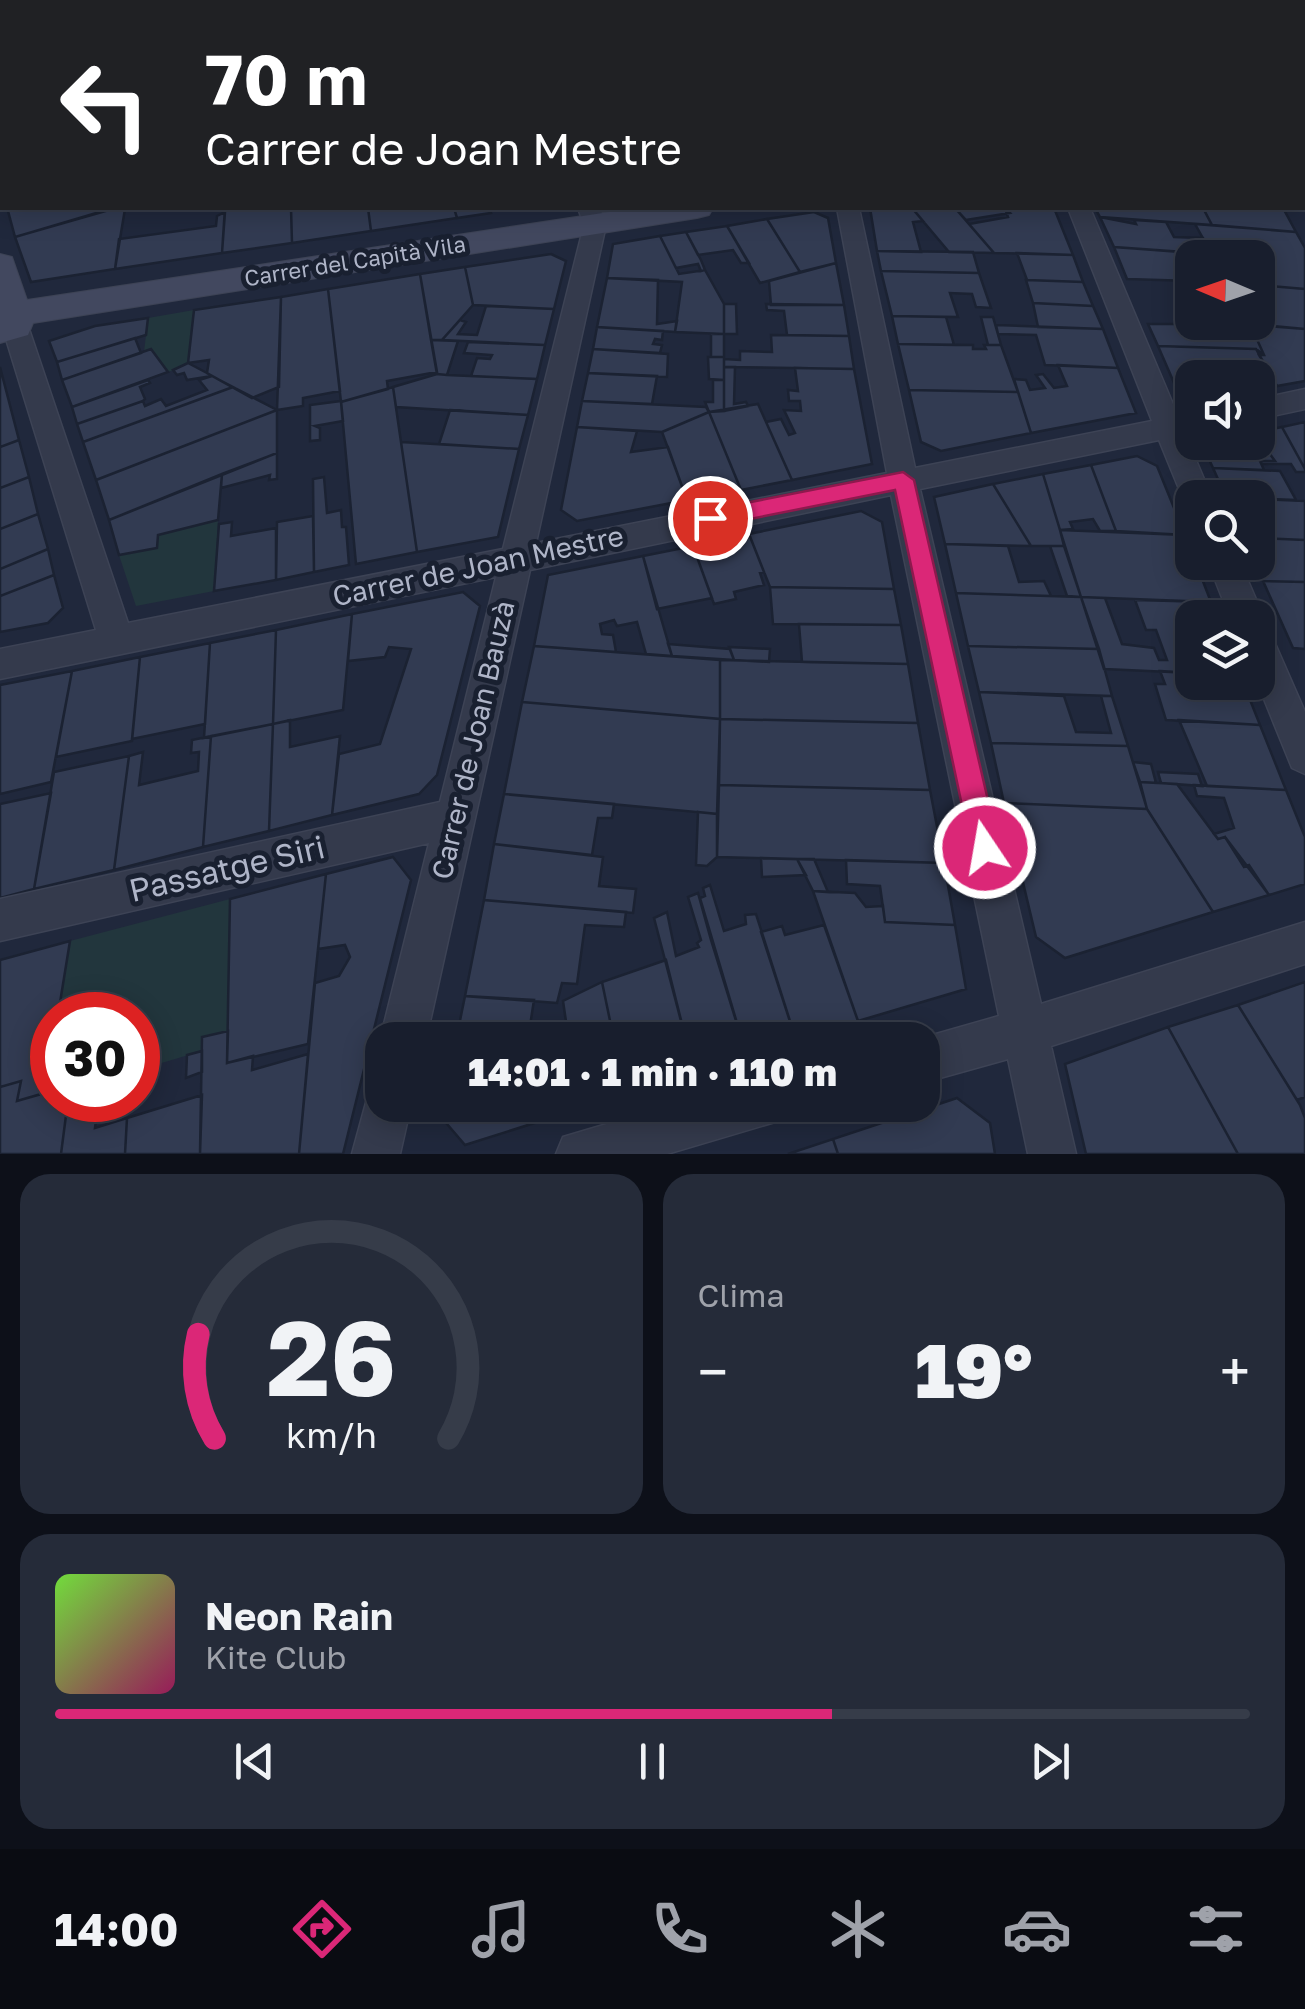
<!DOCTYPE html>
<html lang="es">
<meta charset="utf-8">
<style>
:root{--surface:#181e2d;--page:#252b39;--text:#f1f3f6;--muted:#9fa2aa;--line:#363c49;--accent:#db2777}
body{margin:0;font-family:"Golos Text",sans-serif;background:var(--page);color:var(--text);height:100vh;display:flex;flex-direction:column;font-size:38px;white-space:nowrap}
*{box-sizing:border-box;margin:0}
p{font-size:32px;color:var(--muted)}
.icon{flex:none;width:55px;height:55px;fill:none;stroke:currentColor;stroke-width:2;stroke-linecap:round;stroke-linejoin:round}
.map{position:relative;height:1154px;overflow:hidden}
.side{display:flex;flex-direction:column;gap:20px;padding:20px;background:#0d1019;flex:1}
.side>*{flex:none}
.top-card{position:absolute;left:0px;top:0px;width:1305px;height:210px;box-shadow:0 5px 25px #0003,0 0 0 2px var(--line);background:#202124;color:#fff;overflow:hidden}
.needle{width:65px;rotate:272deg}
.controls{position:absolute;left:1175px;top:240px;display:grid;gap:20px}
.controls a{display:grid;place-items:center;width:100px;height:100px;border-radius:20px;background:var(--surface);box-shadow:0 5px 25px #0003,0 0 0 2px var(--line);font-size:50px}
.speed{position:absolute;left:30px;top:992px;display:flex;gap:20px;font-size:50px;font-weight:700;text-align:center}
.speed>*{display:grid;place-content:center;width:130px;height:130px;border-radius:50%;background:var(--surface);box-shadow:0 5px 25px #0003,0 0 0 2px var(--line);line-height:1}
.speed .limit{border:15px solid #d22;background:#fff;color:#111}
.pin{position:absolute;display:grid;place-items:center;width:85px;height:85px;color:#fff;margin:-42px;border:5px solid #fff;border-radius:50%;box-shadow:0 2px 10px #0007}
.me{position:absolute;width:110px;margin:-55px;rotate:348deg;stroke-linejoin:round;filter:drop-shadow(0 0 8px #0008)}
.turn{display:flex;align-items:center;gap:35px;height:210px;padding:0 40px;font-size:45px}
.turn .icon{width:130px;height:130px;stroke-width:2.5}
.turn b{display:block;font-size:70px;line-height:85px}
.big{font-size:75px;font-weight:800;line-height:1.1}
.side .card{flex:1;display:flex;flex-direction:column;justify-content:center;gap:15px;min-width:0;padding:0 35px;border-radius:30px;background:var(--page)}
.side .dial{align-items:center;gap:0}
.dial svg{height:260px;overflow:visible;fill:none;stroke:var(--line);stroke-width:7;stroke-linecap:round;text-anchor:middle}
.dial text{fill:var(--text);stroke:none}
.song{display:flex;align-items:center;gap:30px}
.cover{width:120px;height:120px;border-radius:15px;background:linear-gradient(135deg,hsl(100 70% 55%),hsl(330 70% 35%))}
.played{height:10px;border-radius:5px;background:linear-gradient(90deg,var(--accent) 65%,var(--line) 65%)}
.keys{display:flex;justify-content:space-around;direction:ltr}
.heat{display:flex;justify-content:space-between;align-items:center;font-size:55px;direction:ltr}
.side .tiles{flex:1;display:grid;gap:20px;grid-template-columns:1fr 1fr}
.card:last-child{grid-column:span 2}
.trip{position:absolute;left:365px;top:1022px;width:575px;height:100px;border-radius:30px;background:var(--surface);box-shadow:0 5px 25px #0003,0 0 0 2px var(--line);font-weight:800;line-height:100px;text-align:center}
.tabs{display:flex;height:160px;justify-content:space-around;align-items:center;background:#0a0c12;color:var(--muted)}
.tabs .icon{width:70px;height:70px}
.tabs .active{color:var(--accent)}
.tabs b{font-size:45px;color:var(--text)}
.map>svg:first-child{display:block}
.green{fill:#22363d}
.building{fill:#323b52;stroke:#1b2232;stroke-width:2.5}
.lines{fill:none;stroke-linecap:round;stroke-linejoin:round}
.street-casing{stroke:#3d4355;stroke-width:3}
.secondary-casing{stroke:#3d4355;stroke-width:2}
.street{fill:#343a4c;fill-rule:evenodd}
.secondary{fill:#42485f;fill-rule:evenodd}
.route{fill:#db2777;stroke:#8e194d;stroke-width:2.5}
.labels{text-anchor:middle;stroke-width:10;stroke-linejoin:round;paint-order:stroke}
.far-street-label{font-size:22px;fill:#afb5c8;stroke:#192030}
.street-label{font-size:28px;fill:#afb5c8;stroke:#192030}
.near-street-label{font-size:32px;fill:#afb5c8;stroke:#192030}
</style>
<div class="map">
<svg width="1305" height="1154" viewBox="0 0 1305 1154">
<rect width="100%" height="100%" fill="#20283c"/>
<!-- green -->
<path class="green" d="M194 310 188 365 168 372 152 350 144 352 148 318Z
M218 520 214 591 136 606 119 555 156 548 158 535Z
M230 899 228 1031 203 1037 202 1051 138 1070V1015H58L70 941Z"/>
<!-- building -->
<path class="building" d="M15 208H116L15 237 8 211Z
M113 208 125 209 115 269 31 282 15 237Z
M225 208H291L292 243 222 253Z
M291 208H368L371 231 292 243Z
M368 208H454L457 218 371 231Z
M454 208H489L491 213 457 218Z
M870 208H912L923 221 913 222 921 252 877 251Z
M912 208H955L994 253 949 252Z
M955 208H1005L1010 213 966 220Z
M1005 208H1054L1073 255 994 253 969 224 1008 217Z
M1095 208H1203L1212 225 1100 217Z
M1203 208H1283L1296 232 1212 225Z
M225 212 222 253 115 269 119 239 216 226 217 216Z
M814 212 828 218 836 263 800 272 767 219Z
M1100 217 1136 224 1134 220 1166 222 1174 237 1203 238 1212 254 1114 247Z
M767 219 800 272 760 283 727 226Z
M1195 224 1296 232 1305 248V289L1258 285V258H1214Z
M727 226 749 263H741L733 250 698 255 686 232Z
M686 232 701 260 705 270 701 271 698 264 676 268 660 236Z
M660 236 679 274 705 270 724 304V334L675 332 682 282 607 278 613 244Z
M1114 247 1194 253 1192 281 1127 279Z
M877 251 973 252 979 273 881 271Z
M1017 253 1073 255 1083 282 1027 280Z
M551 254 566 261 554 309 473 305 465 267Z
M836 263 844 305H771L769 281Z
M465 267 473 305 442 340H431L420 274Z
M881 271 979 273 991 308 976 307 972 294 950 293 958 317 892 316Z
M420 274 437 372 387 381 388 389 341 402 328 289Z
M607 278 658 280 657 324 677 321 675 332 597 327Z
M1026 280 1083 282 1093 306 1033 303Z
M1258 285 1305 289V329L1243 324 1244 327 1199 326 1198 322H1258Z
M328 289 340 391 303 398V406L277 410 281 297Z
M281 297 279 387 252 398 207 373 209 360 188 363 194 310Z
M1033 303 1093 306 1103 329 1038 327Z
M724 304H736L737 334H724Z
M766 304 844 305 849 336 787 335 784 311 767 310Z
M486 306 554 309 545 345 442 340 460 320 466 322 458 334 477 335Z
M892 316 946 317 954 345 898 344Z
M981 317H993L1001 345H988Z
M148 318 146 335 57 362 49 341 95 326Z
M1148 324H1250L1264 355 1256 349 1158 346Z
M1250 324 1305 329V381L1277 386 1259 355H1264Z
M996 325 1103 329 1118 368 1045 365 1036 335 998 334Z
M597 327 663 331 662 340 655 339 653 344 662 345 660 353 593 349Z
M711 334H724V357H711Z
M771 335 849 336 854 369 724 367V359L740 360V351L772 352Z
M135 338 141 353 62 380 57 362Z
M431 340 458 341 447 375 437 374Z
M468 342 545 345 537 379 471 376 477 358 490 359 492 355 464 353Z
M898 344 973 345V349H986L984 345H1001L1018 392 909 390Z
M1158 346 1256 349 1277 386 1258 390V378H1192V398L1178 392Z
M151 349 168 372 72 407 62 380Z
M593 349 668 354 667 377 588 373Z
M708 357H724V380L709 379Z
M188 363 207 373 212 376 187 380 184 373 177 375 173 370Z
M1058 365 1118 368 1136 413 1031 433 1014 379 1026 380 1030 390 1045 388 1036 375 1043 374 1054 388 1067 386Z
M0 367 19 440 0 447Z
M724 367H735L734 404 746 402 748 406 724 411Z
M795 368 854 369 872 464 792 480 766 422 781 419 789 435 795 433 784 410 801 411 800 401H789L788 390 798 391Z
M588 373 657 376 652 404 582 401Z
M437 374 447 375 537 379 528 415 396 407 393 387Z
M212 376 233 387 83 442 77 424 143 401 145 406 161 399 166 406 207 390 199 380Z
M148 380 150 383 140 387 145 399 143 401 77 424 72 407Z
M713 380H724V411L709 412 705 402H713Z
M233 387 277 410 96 480 83 442Z
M393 387 417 552 356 564 341 402Z
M909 390 1018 392 1031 433 941 451 921 442Z
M341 401 343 421 315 426 320 428V440L310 441V405Z
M582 401 706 407 709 412 662 432 577 427Z
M758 404 792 480 741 490 709 412Z
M277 410V453L109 520 96 480Z
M450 410 528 415 519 449 439 444Z
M709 412 741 490 687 500 662 432Z
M1305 422V469L1282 427Z
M577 427 637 431 631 452 668 447 687 500 577 521 561 510Z
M1282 427 1305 469V472H1296L1291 464H1262L1260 461H1275L1267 450H1252L1247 442H1258V432Z
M19 440 29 477 0 488V447Z
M401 442 519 449 498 537 417 552Z
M1247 442 1252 450H1267L1275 461H1260L1264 470 1213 468 1202 444Z
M277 453V479L269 480 270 475 221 488 222 474Z
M1137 456 1157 466 1185 535 1116 531 1091 465Z
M1091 465 1116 531H1100L1093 519 1070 522 1073 529 1060 530 1043 474Z
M1213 468 1280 471 1296 500 1226 497Z
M222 474 218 520 158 535 157 548 119 555 109 520Z
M1043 474 1060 530 1064 546H1031L993 484Z
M29 477 38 514 0 529V488Z
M324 477 327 513 341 510 342 527H346L349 565 314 572 313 479Z
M993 484 1031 546 945 544 934 497Z
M1258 499 1305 501V540L1258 538Z
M861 511 882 522 894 589 770 587 749 534Z
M38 514 48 549 0 569V529Z
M313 516 314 572 276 580 277 522Z
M232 522 231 536 276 528V580L214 591 219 524Z
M1060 530 1185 535 1211 602 1081 597Z
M749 534 764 572 760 573 764 585 734 592 736 599 714 604 693 546Z
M1258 538 1305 540V582L1263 581 1255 562Z
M945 544 1008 546 1019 582 1044 581 1051 596 956 593Z
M693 546 712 598 657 609 643 556Z
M1050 546H1064L1081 597 1067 596Z
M48 549 54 575 0 596V569Z
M643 556 672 656 646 654 637 622 617 626 614 620 600 624 602 634 613 635 616 652 534 646 548 575Z
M54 575 63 608 48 623 0 632V596Z
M1263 581 1305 582V649L1293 648Z
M770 587 894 589 901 625 773 624Z
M463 592 480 606 437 775 419 794 332 815 339 754 380 744 411 649 389 647 385 657 348 661 352 614Z
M956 593 1081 597 1099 649 968 646Z
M1081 597 1105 598 1122 644 1154 648 1159 660H1167L1156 630H1146L1135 600 1211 602 1217 618H1192V673L1104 669Z
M352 614 343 710 273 724 276 630Z
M799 624 901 625 908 664 802 662Z
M276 630 273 724 204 738 210 643Z
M210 643 205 724 132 739 140 657Z
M668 644 730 649 734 660 672 656Z
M534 646 720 660V719L522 702Z
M968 646 1099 649 1112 696 979 692Z
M729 647 770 649 769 662 734 660Z
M140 657 132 741 56 757 72 671Z
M720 660 908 664 918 723 720 719Z
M72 671 51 782 0 794V685Z
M1160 671 1192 673V682H1243L1260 725 1166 720 1155 684H1165Z
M979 692 1064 696 1076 732 1111 733 1101 696H1112L1128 746 991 743Z
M522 702 720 719 717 814 504 794Z
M720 719 918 723 930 790 719 785Z
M290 720V747L340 736 332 815 269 831 273 724Z
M1179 720 1260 725 1286 790 1207 786Z
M273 724 269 831 203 847 211 736Z
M211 736 203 847 114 870 129 756 143 752 139 785 198 771 199 752 191 753 192 740Z
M991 743 1128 746 1147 809 1004 803Z
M129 756 114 870 34 889 54 772Z
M1133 762 1151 764 1156 783 1140 782Z
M1158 772 1198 774 1202 786 1161 783Z
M1140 782 1177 784 1218 839 1225 837 1244 867 1249 865 1269 895 1213 912 1147 809Z
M719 785 930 790 944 863 717 857Z
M1194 785 1286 790 1305 837V884L1269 895 1225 837 1218 839 1214 834 1234 828 1224 798 1197 796Z
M51 793 34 889 0 898V804Z
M504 794 614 804 612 818H598L592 855 494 844Z
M1004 803 1147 809 1213 912 1065 958 1036 937Z
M698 812 717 814V857L707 866 696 865Z
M494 844 603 857 599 886 636 889 633 913 484 900Z
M393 857 411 880 343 1154H299L315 983 339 976 350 957 345 945 318 949 326 874Z
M761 858 797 859 806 875 762 877Z
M797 859H814L828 892 813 891Z
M846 860 944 863 955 925 885 922 880 886 847 884Z
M326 874 308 1044 227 1063 230 899Z
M710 885 724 931 746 924 745 915 756 914 796 1040H742L700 898 705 896 703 888Z
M813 891 855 893 866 907 883 906 885 922 955 925 966 989 858 1021Z
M698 893 711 940 742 1040H686L654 918 667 912 676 956 699 947 697 943 701 940 688 897Z
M484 900 626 912 624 927 585 925 577 984 562 983 557 1003 465 996Z
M824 925 858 1021 796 1040 761 932 782 926 785 935Z
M70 941 58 1015H52L48 1092 17 1101 21 1081 0 1087V960Z
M666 960 686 1040H614L602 982Z
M602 982 614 1040H554L568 1035 563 1001Z
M1305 982V1097L1297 1100 1238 1005Z
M465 996 534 1000 528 1039 536 1040H456Z
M1238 1005 1300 1105 1305 1118V1154H1238L1168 1027Z
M1168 1027 1238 1154H1086L1065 1064Z
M228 1031 227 1063 253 1056 252 1070 308 1054 299 1154H200L202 1037Z
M202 1051V1072L186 1078 187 1055Z
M21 1081 17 1101 52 1091V1100H68L61 1154H0V1087Z
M202 1095 200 1154H125L127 1118Z
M957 1098 990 1123 995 1154H838L833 1139Z
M68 1100H99L95 1128 127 1118 125 1154H61Z
M443 1105H591L465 1145 441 1117Z
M833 1139 838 1154H788Z"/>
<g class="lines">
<!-- street casing -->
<g class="street-casing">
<path id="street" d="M513 0H529V2H513Z
M798 0H814V2H798Z
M974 0H990L991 2H975Z
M578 208H600L606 225 536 543 887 473 837 208H859L915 468 1152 421 1068 208H1090L1178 416 1192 413V433L1185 434 1212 498H1192V508L1186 506 1159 440 920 489 1041 1004 1305 922V964L1051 1046 1076 1154H1028L1008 1059 922 1083V1040H915L999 1016 891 495 530 570 426 1040H382V1045L380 1040 429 843 0 941V899L440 802 496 577 0 679V649L96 630 2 326 6 320 15 318 28 326 128 623 503 549 584 225Z
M1305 389V409L1258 419V399Z
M1208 562H1240L1264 618 1259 628 1270 632 1305 712V774L1292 768 1257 682 1258 618H1230Z
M382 1083V1105H411L400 1154H352L370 1088Z
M671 1105H782L775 1122 667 1154H556L563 1137Z"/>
</g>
<!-- secondary casing -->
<g class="secondary-casing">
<path id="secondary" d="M720 0H756L757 2H722Z
M1206 0H1231L1232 2H1208Z
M1302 90H1305V109H1302Z
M1302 165H1305V187H1302Z
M2 177V198L0 199V178Z
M636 208H713L709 215 697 218 33 323 28 335 0 343V254L12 257 27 300Z"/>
</g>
<!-- street -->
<use href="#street" class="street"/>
<!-- secondary -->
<use href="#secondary" class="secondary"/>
</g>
<!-- route -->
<path class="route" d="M903 472 914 480 999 848 995 857 985 861 975 857 971 848 895 490 710 527 699 518 710 510Z"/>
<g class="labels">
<!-- far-street labels -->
<g class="far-street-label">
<text transform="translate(355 261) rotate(-9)" y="8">Carrer del Capità Vila</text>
</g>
<!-- street labels -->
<g class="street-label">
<text transform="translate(478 566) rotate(-12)" y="10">Carrer de Joan Mestre</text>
<text transform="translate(473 740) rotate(-77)" y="10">Carrer de Joan Bauzà</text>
</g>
<!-- near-street labels -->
<g class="near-street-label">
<text transform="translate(227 869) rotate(-13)" y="11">Passatge Siri</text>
</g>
</g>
</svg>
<div class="controls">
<a><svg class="needle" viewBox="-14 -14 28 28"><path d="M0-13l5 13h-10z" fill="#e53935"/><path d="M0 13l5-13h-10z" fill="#9fa2aa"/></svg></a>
<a><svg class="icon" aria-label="sound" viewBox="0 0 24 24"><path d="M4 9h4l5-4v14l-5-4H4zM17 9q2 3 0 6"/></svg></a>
<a><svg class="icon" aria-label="search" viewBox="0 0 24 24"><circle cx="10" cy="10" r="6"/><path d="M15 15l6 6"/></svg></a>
<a><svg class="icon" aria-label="layers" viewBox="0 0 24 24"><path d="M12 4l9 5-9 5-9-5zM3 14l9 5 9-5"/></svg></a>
</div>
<div class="speed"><div class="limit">30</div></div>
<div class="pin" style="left:710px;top:518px;background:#d93025"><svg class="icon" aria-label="arrive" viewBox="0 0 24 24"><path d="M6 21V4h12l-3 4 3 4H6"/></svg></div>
<svg class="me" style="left:985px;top:848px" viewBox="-20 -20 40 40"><circle r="17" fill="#db2777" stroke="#fff" stroke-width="3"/><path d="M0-11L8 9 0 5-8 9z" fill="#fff"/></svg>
<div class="trip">14:01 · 1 min · 110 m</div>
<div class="top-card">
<div class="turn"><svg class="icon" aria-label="left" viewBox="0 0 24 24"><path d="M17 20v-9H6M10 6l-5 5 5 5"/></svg><div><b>70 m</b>Carrer de Joan Mestre</div></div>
</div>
</div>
<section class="side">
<div class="tiles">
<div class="card dial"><svg viewBox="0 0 100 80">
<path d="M14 69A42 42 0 1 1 86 69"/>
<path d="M14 69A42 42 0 0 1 9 37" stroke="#db2777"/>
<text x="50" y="56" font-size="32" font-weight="700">26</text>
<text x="50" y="72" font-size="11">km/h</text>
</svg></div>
<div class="card"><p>Clima</p>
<div class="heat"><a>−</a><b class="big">19°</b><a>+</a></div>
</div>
<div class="card">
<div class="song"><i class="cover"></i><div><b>Neon Rain</b><p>Kite Club</p></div></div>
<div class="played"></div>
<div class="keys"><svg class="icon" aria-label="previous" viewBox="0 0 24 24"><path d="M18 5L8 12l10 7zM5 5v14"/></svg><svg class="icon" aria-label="pause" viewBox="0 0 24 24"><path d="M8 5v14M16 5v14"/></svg><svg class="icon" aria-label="next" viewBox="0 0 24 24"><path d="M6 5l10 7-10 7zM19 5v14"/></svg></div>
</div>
</div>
</section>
<nav class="tabs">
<b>14:00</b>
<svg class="icon active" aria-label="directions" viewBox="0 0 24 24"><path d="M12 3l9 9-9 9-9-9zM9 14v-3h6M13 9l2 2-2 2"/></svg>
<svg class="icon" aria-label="music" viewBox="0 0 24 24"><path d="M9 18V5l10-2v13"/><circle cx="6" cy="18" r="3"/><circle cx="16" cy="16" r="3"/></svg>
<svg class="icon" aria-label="phone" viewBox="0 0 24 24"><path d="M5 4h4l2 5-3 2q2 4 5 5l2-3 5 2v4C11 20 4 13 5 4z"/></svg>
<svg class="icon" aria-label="climate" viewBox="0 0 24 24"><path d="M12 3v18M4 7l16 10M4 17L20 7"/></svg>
<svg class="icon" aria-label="car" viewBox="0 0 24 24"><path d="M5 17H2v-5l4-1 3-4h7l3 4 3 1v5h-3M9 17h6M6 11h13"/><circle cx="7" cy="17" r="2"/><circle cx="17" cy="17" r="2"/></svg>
<svg class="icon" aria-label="filters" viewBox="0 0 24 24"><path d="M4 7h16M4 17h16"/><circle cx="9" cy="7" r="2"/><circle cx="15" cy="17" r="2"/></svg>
</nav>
